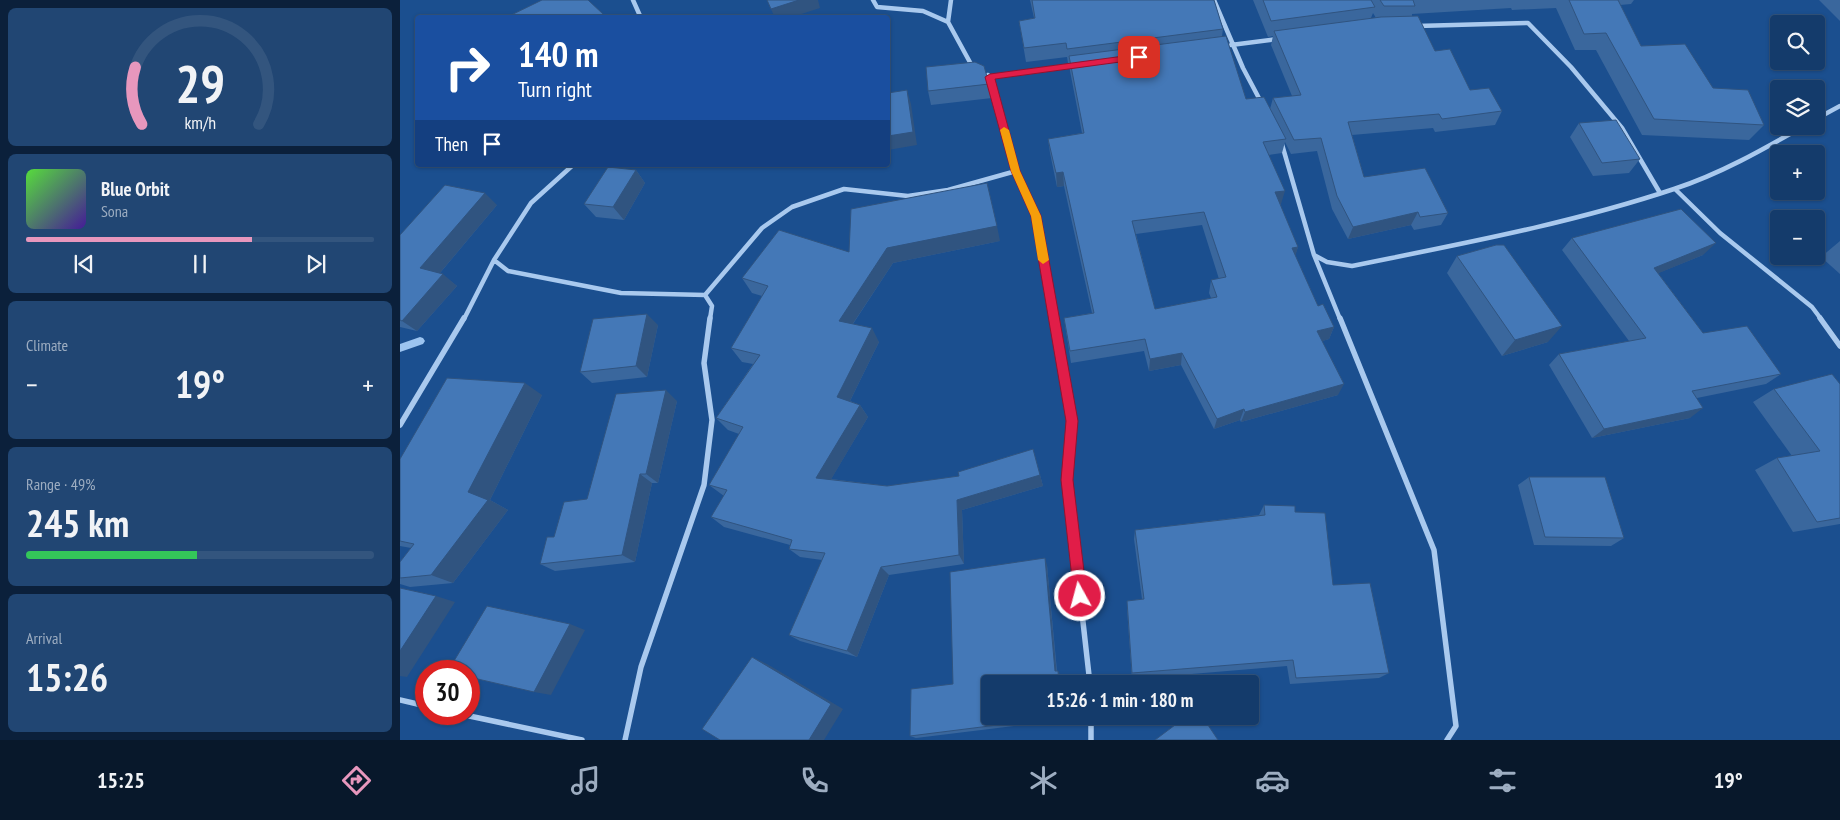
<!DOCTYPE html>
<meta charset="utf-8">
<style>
:root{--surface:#143b6b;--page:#214673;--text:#f1f3f6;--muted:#9dadc1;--line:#33557e;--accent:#e797bd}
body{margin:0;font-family:"PT Sans Narrow",sans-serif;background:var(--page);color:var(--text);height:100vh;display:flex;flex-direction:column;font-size:19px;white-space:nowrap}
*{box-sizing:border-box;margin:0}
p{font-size:16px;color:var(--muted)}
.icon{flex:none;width:28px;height:28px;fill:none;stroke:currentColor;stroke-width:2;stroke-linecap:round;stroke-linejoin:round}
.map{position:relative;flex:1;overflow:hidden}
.panel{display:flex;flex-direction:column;gap:8px;padding:8px;background:#0b203b;width:400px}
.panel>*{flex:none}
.hud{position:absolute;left:15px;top:15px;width:475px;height:152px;border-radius:5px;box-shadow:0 1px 4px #0004,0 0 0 1px var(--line);background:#1a4fa0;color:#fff;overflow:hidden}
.fabs{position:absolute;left:1370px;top:15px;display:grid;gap:10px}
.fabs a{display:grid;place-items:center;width:55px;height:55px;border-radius:5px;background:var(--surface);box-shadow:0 1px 4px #0004,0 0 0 1px var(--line);font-size:25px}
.speed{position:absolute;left:15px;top:660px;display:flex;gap:10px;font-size:25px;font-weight:700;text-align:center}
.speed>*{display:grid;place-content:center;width:65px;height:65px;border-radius:50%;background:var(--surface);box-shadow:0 1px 4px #0004,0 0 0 1px var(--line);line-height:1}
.speed .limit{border:8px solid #d22;background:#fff;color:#111}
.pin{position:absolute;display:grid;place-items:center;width:42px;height:42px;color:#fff;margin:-21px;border-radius:10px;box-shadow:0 2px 8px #0006}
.me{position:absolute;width:55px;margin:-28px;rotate:353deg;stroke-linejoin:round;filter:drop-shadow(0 0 4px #0008)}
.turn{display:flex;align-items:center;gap:18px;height:105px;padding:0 20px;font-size:22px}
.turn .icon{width:65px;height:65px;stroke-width:2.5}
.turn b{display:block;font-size:35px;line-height:42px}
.then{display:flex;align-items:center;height:48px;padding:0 20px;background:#0003;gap:10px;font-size:19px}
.big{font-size:38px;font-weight:600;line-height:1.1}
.panel .tile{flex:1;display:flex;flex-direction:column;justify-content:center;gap:8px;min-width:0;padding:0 18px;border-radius:8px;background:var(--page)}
.panel .dial{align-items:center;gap:0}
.dial svg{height:130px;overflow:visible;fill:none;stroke:var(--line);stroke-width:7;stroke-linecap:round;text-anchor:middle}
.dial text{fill:var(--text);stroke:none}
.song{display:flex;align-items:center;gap:15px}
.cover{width:60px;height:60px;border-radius:8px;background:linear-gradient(135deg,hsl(110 70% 55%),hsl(260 70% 35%))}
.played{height:5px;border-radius:2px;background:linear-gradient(90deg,var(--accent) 65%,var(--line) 65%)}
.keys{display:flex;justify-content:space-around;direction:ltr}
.heat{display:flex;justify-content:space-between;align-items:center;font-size:28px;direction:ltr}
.charge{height:8px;border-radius:4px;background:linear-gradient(90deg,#34c759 49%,var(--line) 0)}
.trip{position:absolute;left:581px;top:675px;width:278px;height:50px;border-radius:5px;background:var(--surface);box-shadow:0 1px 4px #0004,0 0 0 1px var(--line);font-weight:600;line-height:50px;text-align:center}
.tabs{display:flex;height:80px;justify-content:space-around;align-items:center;background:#08182b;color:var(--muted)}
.tabs .icon{width:35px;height:35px}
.tabs .on{color:var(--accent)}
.tabs b{font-size:22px;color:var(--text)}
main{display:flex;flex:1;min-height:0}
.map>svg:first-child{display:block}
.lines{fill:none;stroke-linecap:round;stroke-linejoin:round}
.stream{fill:#9cc4f0;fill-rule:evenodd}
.minor-far1{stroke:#a9c9ee;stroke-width:4.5}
.minor{stroke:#a9c9ee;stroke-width:5.5}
.wall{fill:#3a679d;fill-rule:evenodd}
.shaded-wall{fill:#305480}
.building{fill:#4478b7;stroke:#305480;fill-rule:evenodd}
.route{fill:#e11d48;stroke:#92132f}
.slow{fill:#f59e0b}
</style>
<main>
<section class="panel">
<div class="tile dial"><svg viewBox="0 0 100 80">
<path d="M14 69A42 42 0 1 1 86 69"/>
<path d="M14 69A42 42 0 0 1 10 34" stroke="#e797bd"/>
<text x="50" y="56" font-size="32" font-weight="700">29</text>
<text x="50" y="72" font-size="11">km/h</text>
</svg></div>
<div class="tile">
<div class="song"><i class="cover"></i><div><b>Blue Orbit</b><p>Sona</p></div></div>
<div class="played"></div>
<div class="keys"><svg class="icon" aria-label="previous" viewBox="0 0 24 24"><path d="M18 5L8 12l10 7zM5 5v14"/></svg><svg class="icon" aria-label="pause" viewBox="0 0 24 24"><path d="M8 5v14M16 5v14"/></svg><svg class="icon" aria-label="next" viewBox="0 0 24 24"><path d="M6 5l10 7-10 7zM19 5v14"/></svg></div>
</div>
<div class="tile"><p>Climate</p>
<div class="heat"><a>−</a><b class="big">19°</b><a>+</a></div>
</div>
<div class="tile"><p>Range · 49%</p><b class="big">245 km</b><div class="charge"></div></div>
<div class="tile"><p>Arrival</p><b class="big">15:26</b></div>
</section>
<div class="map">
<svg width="1440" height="740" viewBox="0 0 1440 740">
<rect width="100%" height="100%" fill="#1b4f8f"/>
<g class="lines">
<!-- stream -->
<path class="stream" d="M20 337 23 338 25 341 23 344 0 352V344Z"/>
<!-- minor-far1 -->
<path class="minor-far1" d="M233 0 241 18
M473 0 477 7 523 11 548 22
M551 0 548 22 572 66
M814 0 843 68 861 102
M1017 26 1128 23 1171 67 1222 128 1260 193
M831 45 877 39
M588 75 616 171 636 216 654 319
M590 77 676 65
M1416 119 1440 106
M881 141 914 255 927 262 952 266C1060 244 1169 224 1274 189 1320 174 1362 150 1404 126
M1275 189 1320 233 1412 307 1421 319
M914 255 940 319
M94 260 108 271 221 293 305 295
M305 295 362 228 392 207 444 189 508 196 548 190 616 171
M305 295 312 306 310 319
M64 319 94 260 131 203 173 165"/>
<!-- minor -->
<path class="minor" d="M654 318 672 421 667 480 690 684
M940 318 1034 550 1056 726 1047 740
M1420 318 1440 346
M0 425 64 318
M0 700 26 706
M60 714 182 740
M691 716V740
M225 740 241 667 304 485 312 420 304 363 310 318"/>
</g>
<!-- wall -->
<path class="wall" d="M630 0H814L823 29 822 36 846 99 870 109 873 98 892 96 871 45 873 36 868 37 853 0H1234L1231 4 1220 5 1241 46 1313 88 1364 125 1349 140 1242 135 1196 50H1175L1156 8 1112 10 1111 8 1012 14V16L1035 51 1070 90 1102 111 1095 125 1035 132 1033 128 952 135 964 177 1048 213 1041 225 1014 230 1011 225 948 239 932 209 917 151 891 154 885 142 882 153 869 155 881 204 880 205 898 247 895 255 918 306 934 327 929 339 922 341 938 395 841 422 840 420 814 429 781 365 749 371 744 351 671 363 664 318 692 313 664 186 657 187 650 153 648 139 682 133 670 71 669 63H668L667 57 626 62 619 21 634 18ZM973 13 976 18H971ZM802 225 819 279 811 280 809 293 811 298 755 309 736 234Z
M1419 0H1440V21Z
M589 84 592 98 531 105 528 91Z
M1179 123 1240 159 1229 173 1193 176 1170 137Z
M236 170 245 183 224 220 196 217 184 204Z
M97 205 40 273 57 286 17 331 0 327V235Z
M1172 238 1303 255 1258 273 1303 333 1381 374 1366 384 1297 398 1290 418 1192 438 1149 365 1159 354 1229 341 1162 250Z
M600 241 493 263 453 324 479 342 450 401 460 405 468 417 431 479 487 486 640 475 643 486 562 510 564 564 489 575 457 657 400 641 389 635 422 560 400 557 389 549 390 545 324 527 311 517 324 496 309 485 339 434 328 430 316 418 353 364 342 362 331 348 362 296 352 293 342 278 449 252Z
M1440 241V274L1421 257Z
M1057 256 1148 342 1102 356 1047 273Z
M258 325 247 377 192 383 180 372Z
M1440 384V524L1393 532 1355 470 1377 458 1392 456 1353 402 1374 389Z
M142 395 90 500 108 510 53 583 10 587 0 584V562L11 548 0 546V459Z
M277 401 258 483H252L235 562 155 571 140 564 154 537 187 499Z
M1129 477 1224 538 1211 546 1134 545 1118 485Z
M864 505 895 512 933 585 989 673 979 678 890 684 887 666 732 679 727 608V601L742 599 734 539 735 530 859 515Z
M647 565 657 671 660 675 661 684H590V716H663V720L516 738 510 736 553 684Z"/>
<!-- shaded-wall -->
<path class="shaded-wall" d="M399 0H418L420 8 389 18H375L371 9Z
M203 14 205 18H200Z
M507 90 511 104 517 145 488 150V136Z
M236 170 245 183 224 220 213 207Z
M663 172 664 186 657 187 656 173Z
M885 191 881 204 872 206 875 192Z
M85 193 97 205 34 280 20 268Z
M1018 212 1011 225 948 239 953 227Z
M597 226 600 241 493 263 446 334 439 321 487 248Z
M1316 243 1303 255 1242 280 1254 268Z
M898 247 894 261 892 248Z
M43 274 57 286 17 331 2 321Z
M247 314 258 325 247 377 236 366Z
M1162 326 1148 342 1102 356 1115 340Z
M934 327 929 339 913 344 917 331Z
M472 328 479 342 446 409 437 397Z
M782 353 781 365 749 371 750 359Z
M125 383 142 395 90 500 108 510 53 583 31 575 68 492Z
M944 384 938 395 841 422 845 412Z
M266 390 277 401 258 483 246 474Z
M460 405 468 417 426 488 416 478Z
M1303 408 1290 418 1192 438 1204 429Z
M844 409 840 420 814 429 817 419Z
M240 474 252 483 235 562 222 555Z
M640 475 643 486 562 510 564 564 559 555 557 500Z
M645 558 647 565 657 676 655 671Z
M481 567 489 575 457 657 447 651Z
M36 596 55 602 7 677 0 676V651Z
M170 624 185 630 151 695 134 692Z
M352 657 367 664 443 709 424 740H409Z
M658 671 660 675 661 684H659Z"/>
<!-- building -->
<path class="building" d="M142 0H188L203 14 200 18H105Z
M367 0H399L371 9Z
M632 0H814L823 29 667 49 666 43 624 48 619 21 635 18Z
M863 0H971L975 7 871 21Z
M980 0H1013L1015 6H984Z
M1169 0H1218L1241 46 1285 44 1313 88 1348 90 1364 125 1254 119 1206 33 1184 34Z
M1018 16 1035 51 1050 49 1070 90 1089 88 1102 111 1042 119 1039 114 948 122 964 177 1025 168 1048 213 1020 217 1018 212 953 227 937 196 921 138 894 140 873 98 901 95 874 31 981 17Z
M826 36 846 99 864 97 886 139 863 142 885 191 875 192 898 247 892 248 918 306 923 304 934 327 917 331 944 384 845 412 844 409 817 419 782 353 750 359 745 339 670 351 664 318 694 313 663 172 656 173 648 139 684 133 669 56ZM804 212 826 277 811 280 817 297 755 309 732 221Z
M575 62 584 66 589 84 528 91 526 67Z
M507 90 513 132 488 136V93Z
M1216 120 1240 159 1202 163 1179 123Z
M208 167 236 170 213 207 184 204Z
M587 183 597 226 487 248 439 321 472 328 437 397 460 405 416 478 487 486 559 476 558 472 633 449 640 475 557 500 559 555 481 567 447 651 389 635 425 553 389 549 392 540 311 517 327 490 309 485 343 427 316 418 360 355 331 348 368 286 342 278 379 230 449 252 451 209Z
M45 185 85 193 20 268 43 274 2 321 0 320V235Z
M1281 209 1316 243 1254 268 1303 333 1347 326 1381 374 1292 391 1303 408 1204 429 1159 354 1246 338 1172 238Z
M1096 245H1104L1162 326 1115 340 1057 256Z
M247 314 236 366 180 372 193 319Z
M1432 374 1440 384V518L1417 522 1377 458 1420 451 1374 389Z
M47 378 125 383 68 492 88 500 31 575 0 578V562L14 544 0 541V459Z
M266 390 246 474H240L222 555 140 564 147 537H154L164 502 187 499 216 394Z
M1129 477H1205L1224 538 1145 537Z
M864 505 895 506V512L925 513 933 585 970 583 989 673 896 678 893 660 732 673 727 601 744 599 735 530 865 515Z
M645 558 655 671H658L659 684H590V716H661V717L510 736 511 689 553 684 550 572Z
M0 588 36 596 0 651Z
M87 606 170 624 134 692 69 677V671H48Z
M352 657 431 704 409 740H320L302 729Z
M787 716H802L818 740H755Z"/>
<!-- route -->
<path class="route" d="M739 54 742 55V59L595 79 620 171 641 216 678 421 673 480 687 596 685 601 680 603 676 601 674 596 661 480 666 421 631 216 611 171 585 77 590 74Z"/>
<!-- slow -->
<path class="slow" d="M604 127 609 130 620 171 641 216 649 260 643 264 638 260 631 216 611 171 600 130Z"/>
</svg>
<div class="fabs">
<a><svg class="icon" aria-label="search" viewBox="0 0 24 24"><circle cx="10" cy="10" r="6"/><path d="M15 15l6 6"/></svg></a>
<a><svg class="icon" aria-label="layers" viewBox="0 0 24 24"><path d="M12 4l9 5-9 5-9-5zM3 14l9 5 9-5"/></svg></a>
<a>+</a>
<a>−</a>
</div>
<div class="speed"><div class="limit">30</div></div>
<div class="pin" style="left:739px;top:57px;background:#d93025"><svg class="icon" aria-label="arrive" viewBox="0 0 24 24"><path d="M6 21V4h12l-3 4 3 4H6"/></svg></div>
<svg class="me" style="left:680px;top:596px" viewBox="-20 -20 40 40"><circle r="17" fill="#e11d48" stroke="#fff" stroke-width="3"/><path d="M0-11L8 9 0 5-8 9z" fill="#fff"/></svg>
<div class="trip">15:26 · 1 min · 180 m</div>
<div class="hud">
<div class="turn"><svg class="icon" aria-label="right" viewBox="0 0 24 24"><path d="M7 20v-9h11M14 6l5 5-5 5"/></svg><div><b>140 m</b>Turn right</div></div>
<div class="then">Then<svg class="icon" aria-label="arrive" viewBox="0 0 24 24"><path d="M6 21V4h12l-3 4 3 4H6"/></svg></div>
</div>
</div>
</main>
<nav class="tabs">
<b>15:25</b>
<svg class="icon on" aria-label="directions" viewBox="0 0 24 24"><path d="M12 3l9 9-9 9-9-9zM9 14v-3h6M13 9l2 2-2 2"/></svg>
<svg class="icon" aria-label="music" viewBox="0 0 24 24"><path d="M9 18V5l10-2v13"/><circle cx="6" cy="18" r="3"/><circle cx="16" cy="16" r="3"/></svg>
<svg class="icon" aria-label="phone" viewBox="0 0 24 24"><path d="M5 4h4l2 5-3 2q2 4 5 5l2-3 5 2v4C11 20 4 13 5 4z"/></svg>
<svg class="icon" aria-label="climate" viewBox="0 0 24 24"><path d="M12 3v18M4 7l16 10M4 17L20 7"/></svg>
<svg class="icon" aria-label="car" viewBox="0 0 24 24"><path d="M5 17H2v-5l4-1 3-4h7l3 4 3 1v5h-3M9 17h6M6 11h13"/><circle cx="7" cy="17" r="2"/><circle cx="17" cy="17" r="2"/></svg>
<svg class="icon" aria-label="filters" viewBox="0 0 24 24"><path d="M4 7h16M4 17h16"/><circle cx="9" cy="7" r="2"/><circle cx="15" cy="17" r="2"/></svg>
<b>19°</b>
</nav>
